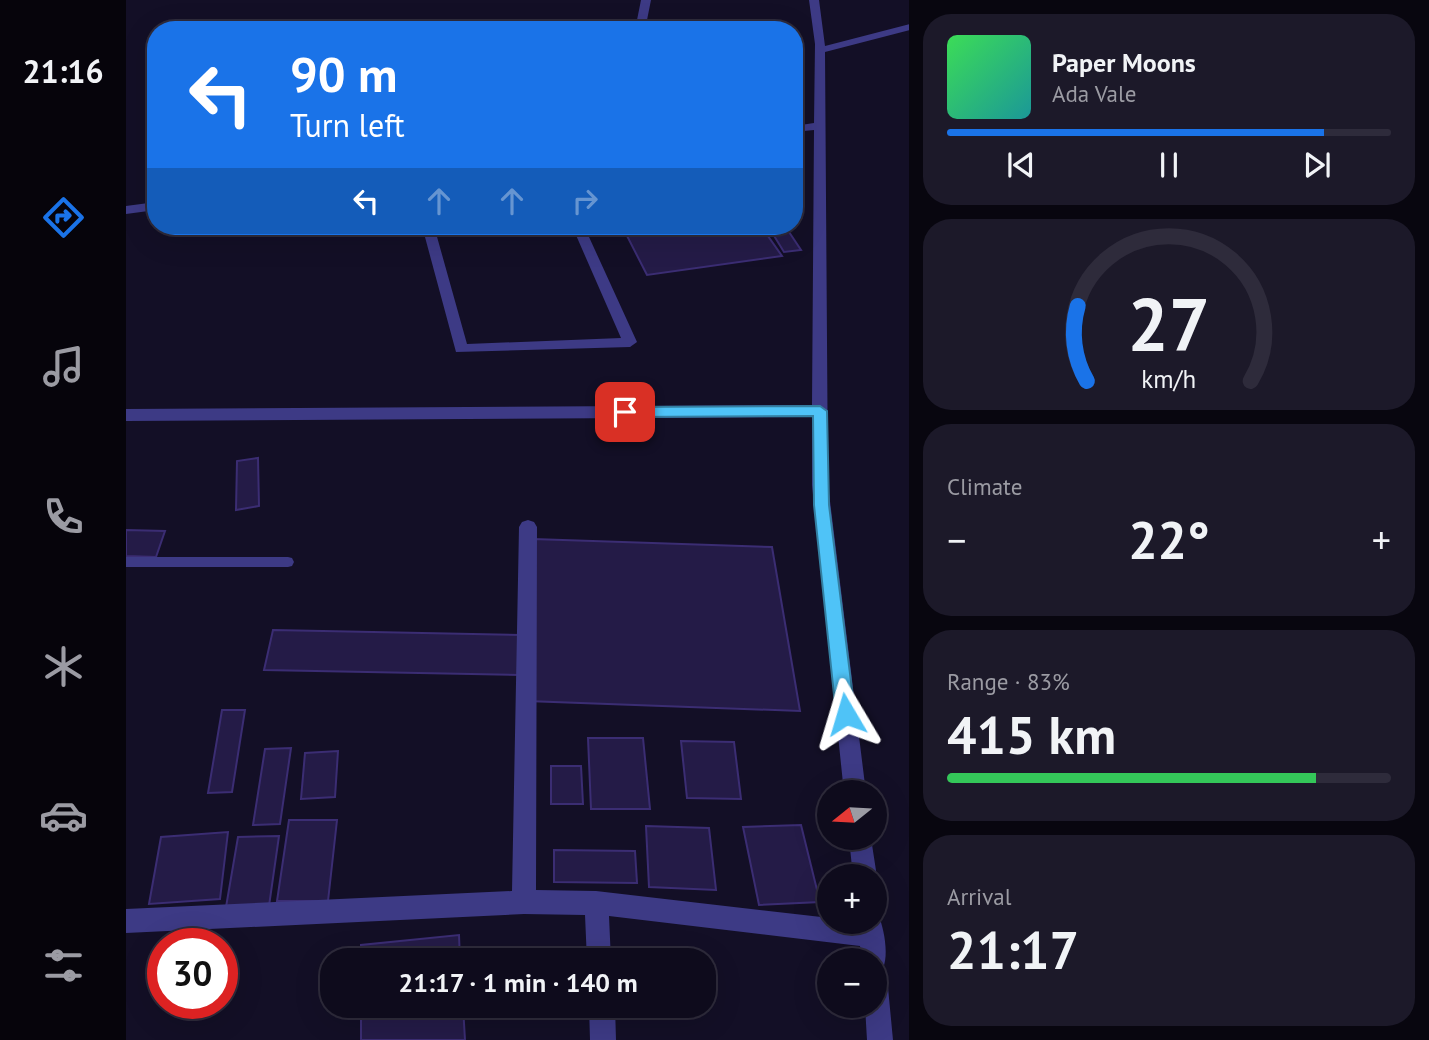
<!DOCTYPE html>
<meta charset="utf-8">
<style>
:root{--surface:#0e0b1c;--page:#1c1929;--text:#f1f3f6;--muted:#9b9ba3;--line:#2e2b3b;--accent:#1a73e8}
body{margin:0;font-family:"PT Sans",sans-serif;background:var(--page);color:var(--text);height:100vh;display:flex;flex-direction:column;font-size:26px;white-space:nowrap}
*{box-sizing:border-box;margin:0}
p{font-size:23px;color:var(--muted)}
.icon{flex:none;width:38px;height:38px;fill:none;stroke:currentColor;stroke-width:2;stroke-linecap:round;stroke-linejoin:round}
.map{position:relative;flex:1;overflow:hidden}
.sheet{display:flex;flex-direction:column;gap:14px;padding:14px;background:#08060f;width:520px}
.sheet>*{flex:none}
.guide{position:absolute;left:21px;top:21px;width:656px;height:214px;border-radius:28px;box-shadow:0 7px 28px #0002,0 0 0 2px var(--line);background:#1a73e8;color:#fff;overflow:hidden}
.needle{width:46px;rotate:252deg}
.buttons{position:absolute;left:691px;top:780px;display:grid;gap:14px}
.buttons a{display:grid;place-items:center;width:70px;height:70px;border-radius:50%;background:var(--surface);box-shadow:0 7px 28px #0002,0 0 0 2px var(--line);font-size:35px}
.speed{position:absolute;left:21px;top:928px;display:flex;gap:14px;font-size:35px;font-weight:700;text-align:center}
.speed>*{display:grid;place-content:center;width:91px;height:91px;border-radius:50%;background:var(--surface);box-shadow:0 7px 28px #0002,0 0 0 2px var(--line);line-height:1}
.speed .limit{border:10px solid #d22;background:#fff;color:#111}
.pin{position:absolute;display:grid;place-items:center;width:60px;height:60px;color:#fff;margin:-30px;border-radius:14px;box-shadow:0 4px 10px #0006}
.me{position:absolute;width:77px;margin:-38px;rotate:353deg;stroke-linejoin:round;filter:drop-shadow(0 0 5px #0008)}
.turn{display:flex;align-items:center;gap:24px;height:147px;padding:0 28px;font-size:32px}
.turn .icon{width:91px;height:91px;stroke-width:2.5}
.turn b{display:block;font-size:49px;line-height:60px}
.lanes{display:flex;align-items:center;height:66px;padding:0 28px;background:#0003;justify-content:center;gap:35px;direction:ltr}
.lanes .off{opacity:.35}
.big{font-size:52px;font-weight:700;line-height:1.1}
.sheet .widget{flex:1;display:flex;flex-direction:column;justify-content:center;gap:10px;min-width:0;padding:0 24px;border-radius:28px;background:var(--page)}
.sheet .dial{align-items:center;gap:0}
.dial svg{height:182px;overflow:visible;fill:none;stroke:var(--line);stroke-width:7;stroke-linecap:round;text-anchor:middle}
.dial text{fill:var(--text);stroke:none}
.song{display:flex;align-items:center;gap:21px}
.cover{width:84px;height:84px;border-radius:10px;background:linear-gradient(135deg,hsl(130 70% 55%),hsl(180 70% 35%))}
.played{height:7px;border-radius:4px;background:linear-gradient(90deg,var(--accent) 85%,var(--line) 85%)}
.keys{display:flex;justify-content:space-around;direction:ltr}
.heat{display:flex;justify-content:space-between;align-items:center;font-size:38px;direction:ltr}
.charge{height:10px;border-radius:5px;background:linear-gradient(90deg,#34c759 83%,var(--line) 0)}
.trip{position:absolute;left:194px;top:948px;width:396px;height:70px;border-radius:28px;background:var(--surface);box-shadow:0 7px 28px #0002,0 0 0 2px var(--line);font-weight:700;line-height:70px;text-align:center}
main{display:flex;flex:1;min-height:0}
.menu{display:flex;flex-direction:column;width:126px;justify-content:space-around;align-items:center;background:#06040b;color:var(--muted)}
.menu .icon{width:49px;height:49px}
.menu .current{color:var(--accent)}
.menu b{font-size:32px;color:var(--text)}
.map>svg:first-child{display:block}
.building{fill:#241b47;stroke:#3b2d73;stroke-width:2}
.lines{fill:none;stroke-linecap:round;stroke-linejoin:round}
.lane{fill:#3d3a85;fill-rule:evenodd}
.street{fill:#3d3a85;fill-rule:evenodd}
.route{fill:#4fc3f7;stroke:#337fa1;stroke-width:2}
</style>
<main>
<nav class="menu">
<b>21:16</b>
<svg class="icon current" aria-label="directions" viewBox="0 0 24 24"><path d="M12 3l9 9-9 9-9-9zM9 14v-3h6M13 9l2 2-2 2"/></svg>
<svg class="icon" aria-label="music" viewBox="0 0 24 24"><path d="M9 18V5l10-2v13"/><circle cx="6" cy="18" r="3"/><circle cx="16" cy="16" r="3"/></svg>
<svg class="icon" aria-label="phone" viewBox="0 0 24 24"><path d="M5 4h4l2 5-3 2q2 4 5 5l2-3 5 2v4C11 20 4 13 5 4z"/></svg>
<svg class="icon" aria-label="climate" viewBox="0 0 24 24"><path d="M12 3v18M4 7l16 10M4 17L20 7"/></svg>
<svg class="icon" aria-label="car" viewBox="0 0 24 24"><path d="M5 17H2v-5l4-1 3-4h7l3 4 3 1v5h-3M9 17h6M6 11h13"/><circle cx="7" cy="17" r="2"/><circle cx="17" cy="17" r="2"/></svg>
<svg class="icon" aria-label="filters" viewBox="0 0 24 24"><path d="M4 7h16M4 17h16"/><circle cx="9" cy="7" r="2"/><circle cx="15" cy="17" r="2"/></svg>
</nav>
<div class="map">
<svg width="784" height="1040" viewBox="0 0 784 1040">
<rect width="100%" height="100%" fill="#130f26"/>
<!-- building -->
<path class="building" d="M496 226H635L656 256 521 275Z
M642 226H659L675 250 658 252Z
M132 458 133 506 110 510 111 461Z
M0 530 39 531 30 557 0 556Z
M407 539 646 547 674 711 401 701Z
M147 630 394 635V675L138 670Z
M96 710H119L106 792 82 793Z
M462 738H517L524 809H465Z
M555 741 608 742 615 799 561 798Z
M165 748 154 824 127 825 139 749Z
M212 751 209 797 175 799 179 753Z
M425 766H455L457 804H425Z
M163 820H211L202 901H151Z
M675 825 694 902 633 905 617 827Z
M520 826 583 828 590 890 523 887Z
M102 832 94 899 23 904 35 837Z
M153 836 143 906 100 907 112 837Z
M428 850 509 851 511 883 428 882Z
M333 935 334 961H235V945Z
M235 1006H337L339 1040H235Z"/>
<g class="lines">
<!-- lane -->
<path class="lane" d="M0 557H162L166 558 168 562 166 566 162 567H0Z"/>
<!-- street -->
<path class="street" d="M515 0H525L519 30H509Z
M683 0H693L699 46 784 24V30L699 52 702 485 740 793H718L686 485V417L0 421V409L686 405 688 130 668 132V126L688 123 689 44Z
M30 202V210L0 214V206Z
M296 226H308L341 344 495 338 446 226H458L511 342 504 347 330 352Z
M402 520 408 522 411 527 410 890 470 891 704 918V922H749V912L752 914C758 928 763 954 757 968L761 977 767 1040H741L739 1006H749V961H736L734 946 483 916 485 961H461L459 915 398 914 0 933V909L386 891 393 527 396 522Z
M723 838H745L751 877 749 881V877H727Z
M463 1006H489L490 1040H464Z"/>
</g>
<!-- route -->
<path class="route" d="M694 406 701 411 703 505 729 714 726 720 720 723 713 720 710 714 688 505 687 416 499 417 492 412 499 407Z"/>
</svg>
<div class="buttons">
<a><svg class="needle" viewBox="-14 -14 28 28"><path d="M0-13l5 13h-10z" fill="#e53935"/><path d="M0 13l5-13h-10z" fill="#9b9ba3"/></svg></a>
<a>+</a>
<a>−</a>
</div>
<div class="speed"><div class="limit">30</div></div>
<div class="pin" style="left:499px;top:412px;background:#d93025"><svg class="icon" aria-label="arrive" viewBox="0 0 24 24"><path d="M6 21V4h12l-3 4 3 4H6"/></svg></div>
<svg class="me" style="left:720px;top:714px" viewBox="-20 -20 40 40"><path d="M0-17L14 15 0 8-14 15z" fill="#4fc3f7" stroke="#fff" stroke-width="4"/></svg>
<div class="trip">21:17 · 1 min · 140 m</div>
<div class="guide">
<div class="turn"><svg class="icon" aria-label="left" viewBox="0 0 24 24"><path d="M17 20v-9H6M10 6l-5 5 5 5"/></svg><div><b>90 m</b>Turn left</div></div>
<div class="lanes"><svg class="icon" aria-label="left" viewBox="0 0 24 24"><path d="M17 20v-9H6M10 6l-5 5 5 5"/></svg><svg class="icon off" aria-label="ahead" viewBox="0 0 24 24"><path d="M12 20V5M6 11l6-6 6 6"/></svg><svg class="icon off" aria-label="ahead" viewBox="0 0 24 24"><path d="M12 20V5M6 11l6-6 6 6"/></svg><svg class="icon off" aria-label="right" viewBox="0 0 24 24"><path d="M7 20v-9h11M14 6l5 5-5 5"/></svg></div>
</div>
</div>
<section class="sheet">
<div class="widget">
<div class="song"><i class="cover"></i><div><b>Paper Moons</b><p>Ada Vale</p></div></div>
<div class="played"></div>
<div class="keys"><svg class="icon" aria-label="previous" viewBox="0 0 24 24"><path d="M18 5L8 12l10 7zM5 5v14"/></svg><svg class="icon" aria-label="pause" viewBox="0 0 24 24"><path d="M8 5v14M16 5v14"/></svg><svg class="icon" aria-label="next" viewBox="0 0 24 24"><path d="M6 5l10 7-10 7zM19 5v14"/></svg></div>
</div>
<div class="widget dial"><svg viewBox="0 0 100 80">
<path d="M14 69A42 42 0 1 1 86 69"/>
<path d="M14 69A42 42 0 0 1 10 36" stroke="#1a73e8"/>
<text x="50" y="56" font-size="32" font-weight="700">27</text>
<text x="50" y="72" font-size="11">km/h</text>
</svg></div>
<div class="widget"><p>Climate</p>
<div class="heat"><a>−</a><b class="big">22°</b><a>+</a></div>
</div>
<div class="widget"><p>Range · 83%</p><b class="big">415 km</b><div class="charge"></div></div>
<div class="widget"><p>Arrival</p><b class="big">21:17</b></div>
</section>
</main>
